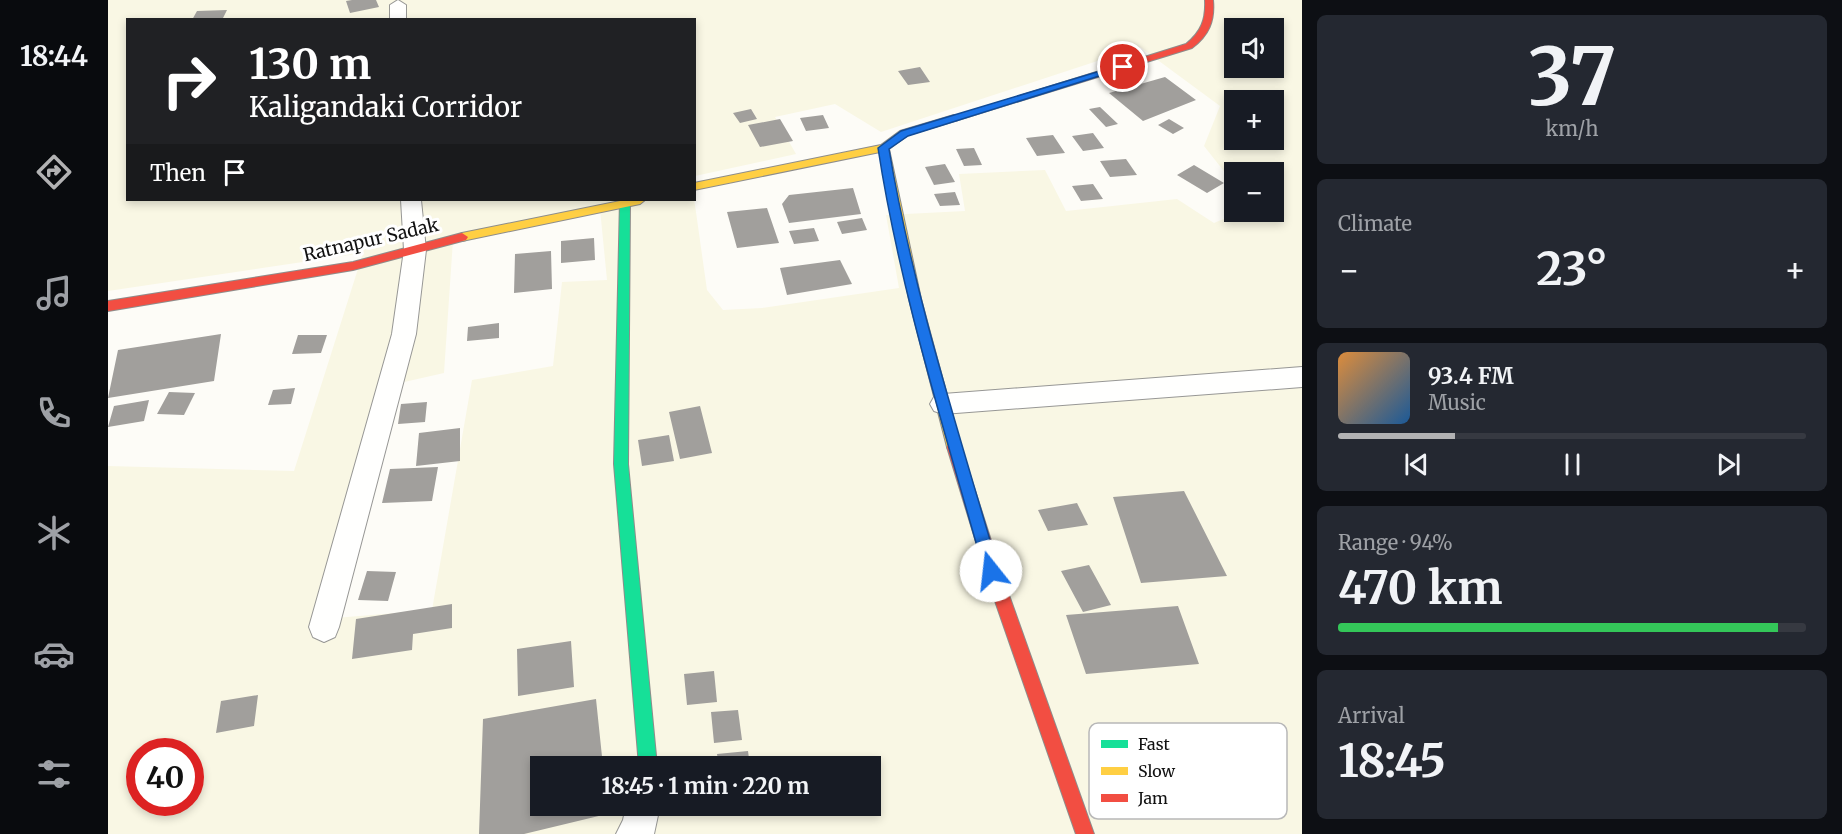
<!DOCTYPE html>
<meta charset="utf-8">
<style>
:root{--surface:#171b24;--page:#242831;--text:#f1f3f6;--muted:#9ea1a6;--line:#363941;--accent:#b2b2b3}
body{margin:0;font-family:Merriweather,serif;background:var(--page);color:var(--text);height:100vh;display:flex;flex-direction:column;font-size:22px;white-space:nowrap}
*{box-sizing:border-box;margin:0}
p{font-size:20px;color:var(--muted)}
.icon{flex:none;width:33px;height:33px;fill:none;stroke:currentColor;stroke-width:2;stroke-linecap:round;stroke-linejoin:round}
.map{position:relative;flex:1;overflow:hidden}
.side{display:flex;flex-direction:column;gap:15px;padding:15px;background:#0d0f14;width:540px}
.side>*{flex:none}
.top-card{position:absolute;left:18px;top:18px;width:570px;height:183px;border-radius:0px;box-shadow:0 3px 9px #0003;background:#202124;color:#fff;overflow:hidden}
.buttons{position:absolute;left:1116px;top:18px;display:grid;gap:12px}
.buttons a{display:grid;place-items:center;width:60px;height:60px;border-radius:0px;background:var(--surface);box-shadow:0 3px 9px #0003;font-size:30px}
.speed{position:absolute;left:18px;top:738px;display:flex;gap:12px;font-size:30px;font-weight:700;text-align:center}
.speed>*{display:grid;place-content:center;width:78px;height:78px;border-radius:50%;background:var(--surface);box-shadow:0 3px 9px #0003;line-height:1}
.speed .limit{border:9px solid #d22;background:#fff;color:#111}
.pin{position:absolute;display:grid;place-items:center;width:51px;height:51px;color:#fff;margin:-26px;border:3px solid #fff;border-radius:50%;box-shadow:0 2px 6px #0007}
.me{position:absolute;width:66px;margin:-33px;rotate:344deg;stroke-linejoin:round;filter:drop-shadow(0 0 4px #0008)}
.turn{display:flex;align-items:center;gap:21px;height:126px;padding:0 24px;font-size:27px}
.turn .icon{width:78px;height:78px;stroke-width:2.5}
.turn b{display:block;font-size:42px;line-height:51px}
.then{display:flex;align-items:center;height:57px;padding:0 24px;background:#0003;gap:12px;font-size:22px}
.big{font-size:45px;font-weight:700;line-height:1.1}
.side .card{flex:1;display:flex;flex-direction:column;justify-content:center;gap:9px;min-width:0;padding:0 21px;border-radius:9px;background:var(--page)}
.side .dial{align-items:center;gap:0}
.dial b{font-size:78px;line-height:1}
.song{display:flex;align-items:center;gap:18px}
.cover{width:72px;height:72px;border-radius:9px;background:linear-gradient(135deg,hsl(30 70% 55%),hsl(210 70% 35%))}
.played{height:6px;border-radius:3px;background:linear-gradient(90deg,var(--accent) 25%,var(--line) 25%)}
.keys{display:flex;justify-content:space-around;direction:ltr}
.heat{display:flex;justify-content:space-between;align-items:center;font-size:33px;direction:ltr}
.charge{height:9px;border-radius:4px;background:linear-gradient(90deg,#34c759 94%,var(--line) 0)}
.trip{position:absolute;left:422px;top:756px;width:351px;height:60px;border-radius:0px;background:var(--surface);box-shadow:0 3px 9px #0003;font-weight:700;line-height:60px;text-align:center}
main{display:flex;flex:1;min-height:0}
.tab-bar{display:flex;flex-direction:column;width:108px;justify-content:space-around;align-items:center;background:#090b0e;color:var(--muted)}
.tab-bar .icon{width:42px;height:42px}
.tab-bar .selected{color:var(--accent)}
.tab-bar b{font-size:27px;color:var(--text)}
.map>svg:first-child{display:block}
.farmland{fill:#f9f7e4;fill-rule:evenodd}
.building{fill:#a19f9c}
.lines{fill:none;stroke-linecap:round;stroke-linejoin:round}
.street-casing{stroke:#979795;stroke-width:2}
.fast-casing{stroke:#8e8d8b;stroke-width:2}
.slow-casing{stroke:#8e8d8b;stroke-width:2}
.jam-casing{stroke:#8e8d8b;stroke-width:2}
.street{fill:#fffffe;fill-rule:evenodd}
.fast{fill:#16e098;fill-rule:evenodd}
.slow{fill:#ffcf43;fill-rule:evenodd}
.jam{fill:#f24e42;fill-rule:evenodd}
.route{fill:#1a73e8;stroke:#114b97;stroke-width:1.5}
.labels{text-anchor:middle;stroke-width:6;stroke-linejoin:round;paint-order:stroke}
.street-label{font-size:18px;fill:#111;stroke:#fff}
.key{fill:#fff;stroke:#b8b8b8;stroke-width:1.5}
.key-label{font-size:16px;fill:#111}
</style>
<main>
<nav class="tab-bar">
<b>18:44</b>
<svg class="icon selected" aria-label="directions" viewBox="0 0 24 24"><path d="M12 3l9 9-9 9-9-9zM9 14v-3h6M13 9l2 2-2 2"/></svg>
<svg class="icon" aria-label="music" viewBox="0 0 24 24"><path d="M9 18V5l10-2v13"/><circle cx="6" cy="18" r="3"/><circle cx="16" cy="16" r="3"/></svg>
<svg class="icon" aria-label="phone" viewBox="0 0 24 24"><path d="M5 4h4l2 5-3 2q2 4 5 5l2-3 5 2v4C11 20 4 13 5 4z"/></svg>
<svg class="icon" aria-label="climate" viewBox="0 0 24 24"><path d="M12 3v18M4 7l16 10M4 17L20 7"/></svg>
<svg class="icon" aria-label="car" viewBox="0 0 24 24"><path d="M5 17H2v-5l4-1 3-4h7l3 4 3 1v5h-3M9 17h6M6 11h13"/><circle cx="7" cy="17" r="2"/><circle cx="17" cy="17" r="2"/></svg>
<svg class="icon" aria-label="filters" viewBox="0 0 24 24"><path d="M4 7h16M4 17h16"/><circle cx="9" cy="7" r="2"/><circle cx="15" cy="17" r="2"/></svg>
</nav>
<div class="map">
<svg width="1194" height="834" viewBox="0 0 1194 834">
<rect width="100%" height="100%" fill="#fdfcf7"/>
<!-- farmland -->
<path class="farmland" d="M0 0H1194V834H0V466L186 471 255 253 0 291ZM20 20H586L587 176 688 154 667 117 727 104 773 132 1032 47 1112 106 1096 146 1126 184V172H1166V212H1132L1106 223 1069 199 958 211 937 170 851 174 857 211 778 215 791 288 654 308 615 310 599 290 586 198 20 200ZM1126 28H1166V68H1126ZM1126 100H1166V140H1126ZM492 209 499 280 454 282 445 366 364 380 324 610 227 618 283 385 336 373 345 240ZM32 752H82V802H32ZM432 766H762V806H432Z"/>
<!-- building -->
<path class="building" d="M244 0H268L271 7 242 13 238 1Z
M119 10 114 20H84L89 11Z
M812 67 822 82 800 85 790 71Z
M1057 77 1088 100 1035 121 1001 93Z
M992 107 1010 124 998 127 981 109Z
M643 109 649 119 632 123 625 113Z
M715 115 721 128 698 131 692 118Z
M672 119 685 141 652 147 640 125Z
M1061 119 1076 128 1065 134 1050 125Z
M985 133 996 148 975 151 964 136Z
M945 135 957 153 929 156 918 138Z
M866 148 874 165 856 166 848 149Z
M1018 159 1029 175 1002 177 992 161Z
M837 164 847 182 826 185 817 167Z
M1086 165 1116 183 1099 193 1069 175Z
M985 184 995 199 973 201 964 186Z
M745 188 753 214 681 223 674 204 681 195Z
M847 192 852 205 832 206 826 194Z
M659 208 671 243 629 248 619 212Z
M754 218 759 230 734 234 729 222Z
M706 228 711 241 686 244 681 231Z
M486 238 487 260 453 263V241Z
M443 251 444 289 406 293 407 254Z
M732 260 744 284 679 295 672 268Z
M391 323V338L359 341 360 327Z
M113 334 106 381 0 398 10 350Z
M190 335H219L213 353 184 354Z
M187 388 183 404 160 405 165 390Z
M61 392 87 393 76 415 49 414Z
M41 400 36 421 0 427 6 406Z
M319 402 317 422 290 424 293 404Z
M592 406 604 453 572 459 561 412Z
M352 428V461L308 466 311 433Z
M561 435 566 461 534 466 530 440Z
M330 467 324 501 274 503 282 469Z
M1076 491 1119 576 1033 583 1005 497Z
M969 503 980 525 940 531 930 510Z
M981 565 1003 605 975 612 953 571Z
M259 571 288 572 280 601 250 600Z
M344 604V628L305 634 304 650 244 659 248 619Z
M1070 606 1091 664 978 674 958 615Z
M463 641 466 687 410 696 409 649Z
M606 671 609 702 579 705 576 674Z
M150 695 146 726 108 733 113 701Z
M488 699 495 766H432V806H498L499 814 416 834H371L375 719Z
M630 710 634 740 606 743 603 712Z
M640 751 642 766H611L609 754Z"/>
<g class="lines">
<!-- street casing -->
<g class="street-casing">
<path id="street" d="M290 0 298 5V20H282V5Z
M293 200H313L318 250 308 334 231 627 227 637 216 642 205 637 201 627 284 334 296 250Z
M1194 367V387L835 414 826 411 822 404 826 397 835 394Z
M518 806H552L546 834H508L515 820Z"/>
</g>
<!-- fast casing -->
<g class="fast-casing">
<path id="fast" d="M512 200H520L522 203 520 464 549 766H531L506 464Z"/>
</g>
<!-- slow casing -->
<g class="slow-casing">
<path id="slow" d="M846 115 851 118 850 120 800 135 781 149 813 299 853 447 851 451 846 453 841 451 839 447 801 299 772 152 586 190V183L773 145 792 131Z
M517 200H537L532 204 354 241 348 237 354 233Z"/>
</g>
<!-- jam casing -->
<g class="jam-casing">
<path id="jam" d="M1097 0H1105C1107 21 1101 35 1084 48L850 120 846 121 841 118 1078 44C1093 32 1098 20 1097 0Z
M354 233 360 237 358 240 245 270 0 311V301L245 262Z
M846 441 851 443 853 447 896 581 986 834H968L880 581 839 447 841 443Z"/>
</g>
<!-- street -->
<use href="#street" class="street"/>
<!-- fast -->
<use href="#fast" class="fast"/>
<!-- slow -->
<use href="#slow" class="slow"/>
<!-- jam -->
<use href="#jam" class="jam"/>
</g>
<!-- route -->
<path class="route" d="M1012 65 1020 67 800 136 781 149C805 293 851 432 891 571L889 576 883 578 878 576 876 571C837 431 792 292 770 148L793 131Z"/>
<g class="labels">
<!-- street labels -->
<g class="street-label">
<text transform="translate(263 240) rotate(-13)" y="6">Ratnapur Sadak</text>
</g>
</g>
<!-- legend -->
<rect x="981" y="723" width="198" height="96" rx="9" class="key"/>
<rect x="993" y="740" width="27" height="8" fill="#16e098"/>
<rect x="993" y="767" width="27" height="8" fill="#ffcf43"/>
<rect x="993" y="794" width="27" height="8" fill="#f24e42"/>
<g class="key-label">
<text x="1030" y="750">Fast</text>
<text x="1030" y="777">Slow</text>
<text x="1030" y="804">Jam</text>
</g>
</svg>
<div class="buttons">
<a><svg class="icon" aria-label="sound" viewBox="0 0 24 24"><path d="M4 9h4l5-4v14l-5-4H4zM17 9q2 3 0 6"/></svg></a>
<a>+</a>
<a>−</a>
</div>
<div class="speed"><div class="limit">40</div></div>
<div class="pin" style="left:1015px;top:67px;background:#d93025"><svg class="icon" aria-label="arrive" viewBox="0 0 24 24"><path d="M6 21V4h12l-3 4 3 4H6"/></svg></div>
<svg class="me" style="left:883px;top:571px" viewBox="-20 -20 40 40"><circle r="19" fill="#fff"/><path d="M0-13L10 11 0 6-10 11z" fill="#1a73e8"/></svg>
<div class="trip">18:45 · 1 min · 220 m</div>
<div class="top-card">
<div class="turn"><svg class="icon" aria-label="right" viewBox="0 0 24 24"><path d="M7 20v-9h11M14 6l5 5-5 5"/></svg><div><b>130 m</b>Kaligandaki Corridor</div></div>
<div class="then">Then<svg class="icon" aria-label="arrive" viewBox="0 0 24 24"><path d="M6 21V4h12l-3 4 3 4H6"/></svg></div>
</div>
</div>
<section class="side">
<div class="card dial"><b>37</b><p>km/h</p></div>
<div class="card"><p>Climate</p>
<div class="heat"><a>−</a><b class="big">23°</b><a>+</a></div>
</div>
<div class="card">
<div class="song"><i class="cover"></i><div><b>93.4 FM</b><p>Music</p></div></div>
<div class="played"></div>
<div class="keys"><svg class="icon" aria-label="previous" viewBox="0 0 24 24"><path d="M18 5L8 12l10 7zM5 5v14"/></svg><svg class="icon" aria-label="pause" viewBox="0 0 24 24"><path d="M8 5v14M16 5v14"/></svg><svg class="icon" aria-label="next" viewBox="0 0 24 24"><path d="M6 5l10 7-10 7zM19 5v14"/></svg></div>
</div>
<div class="card"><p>Range · 94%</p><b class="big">470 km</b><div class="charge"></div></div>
<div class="card"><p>Arrival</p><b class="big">18:45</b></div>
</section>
</main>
